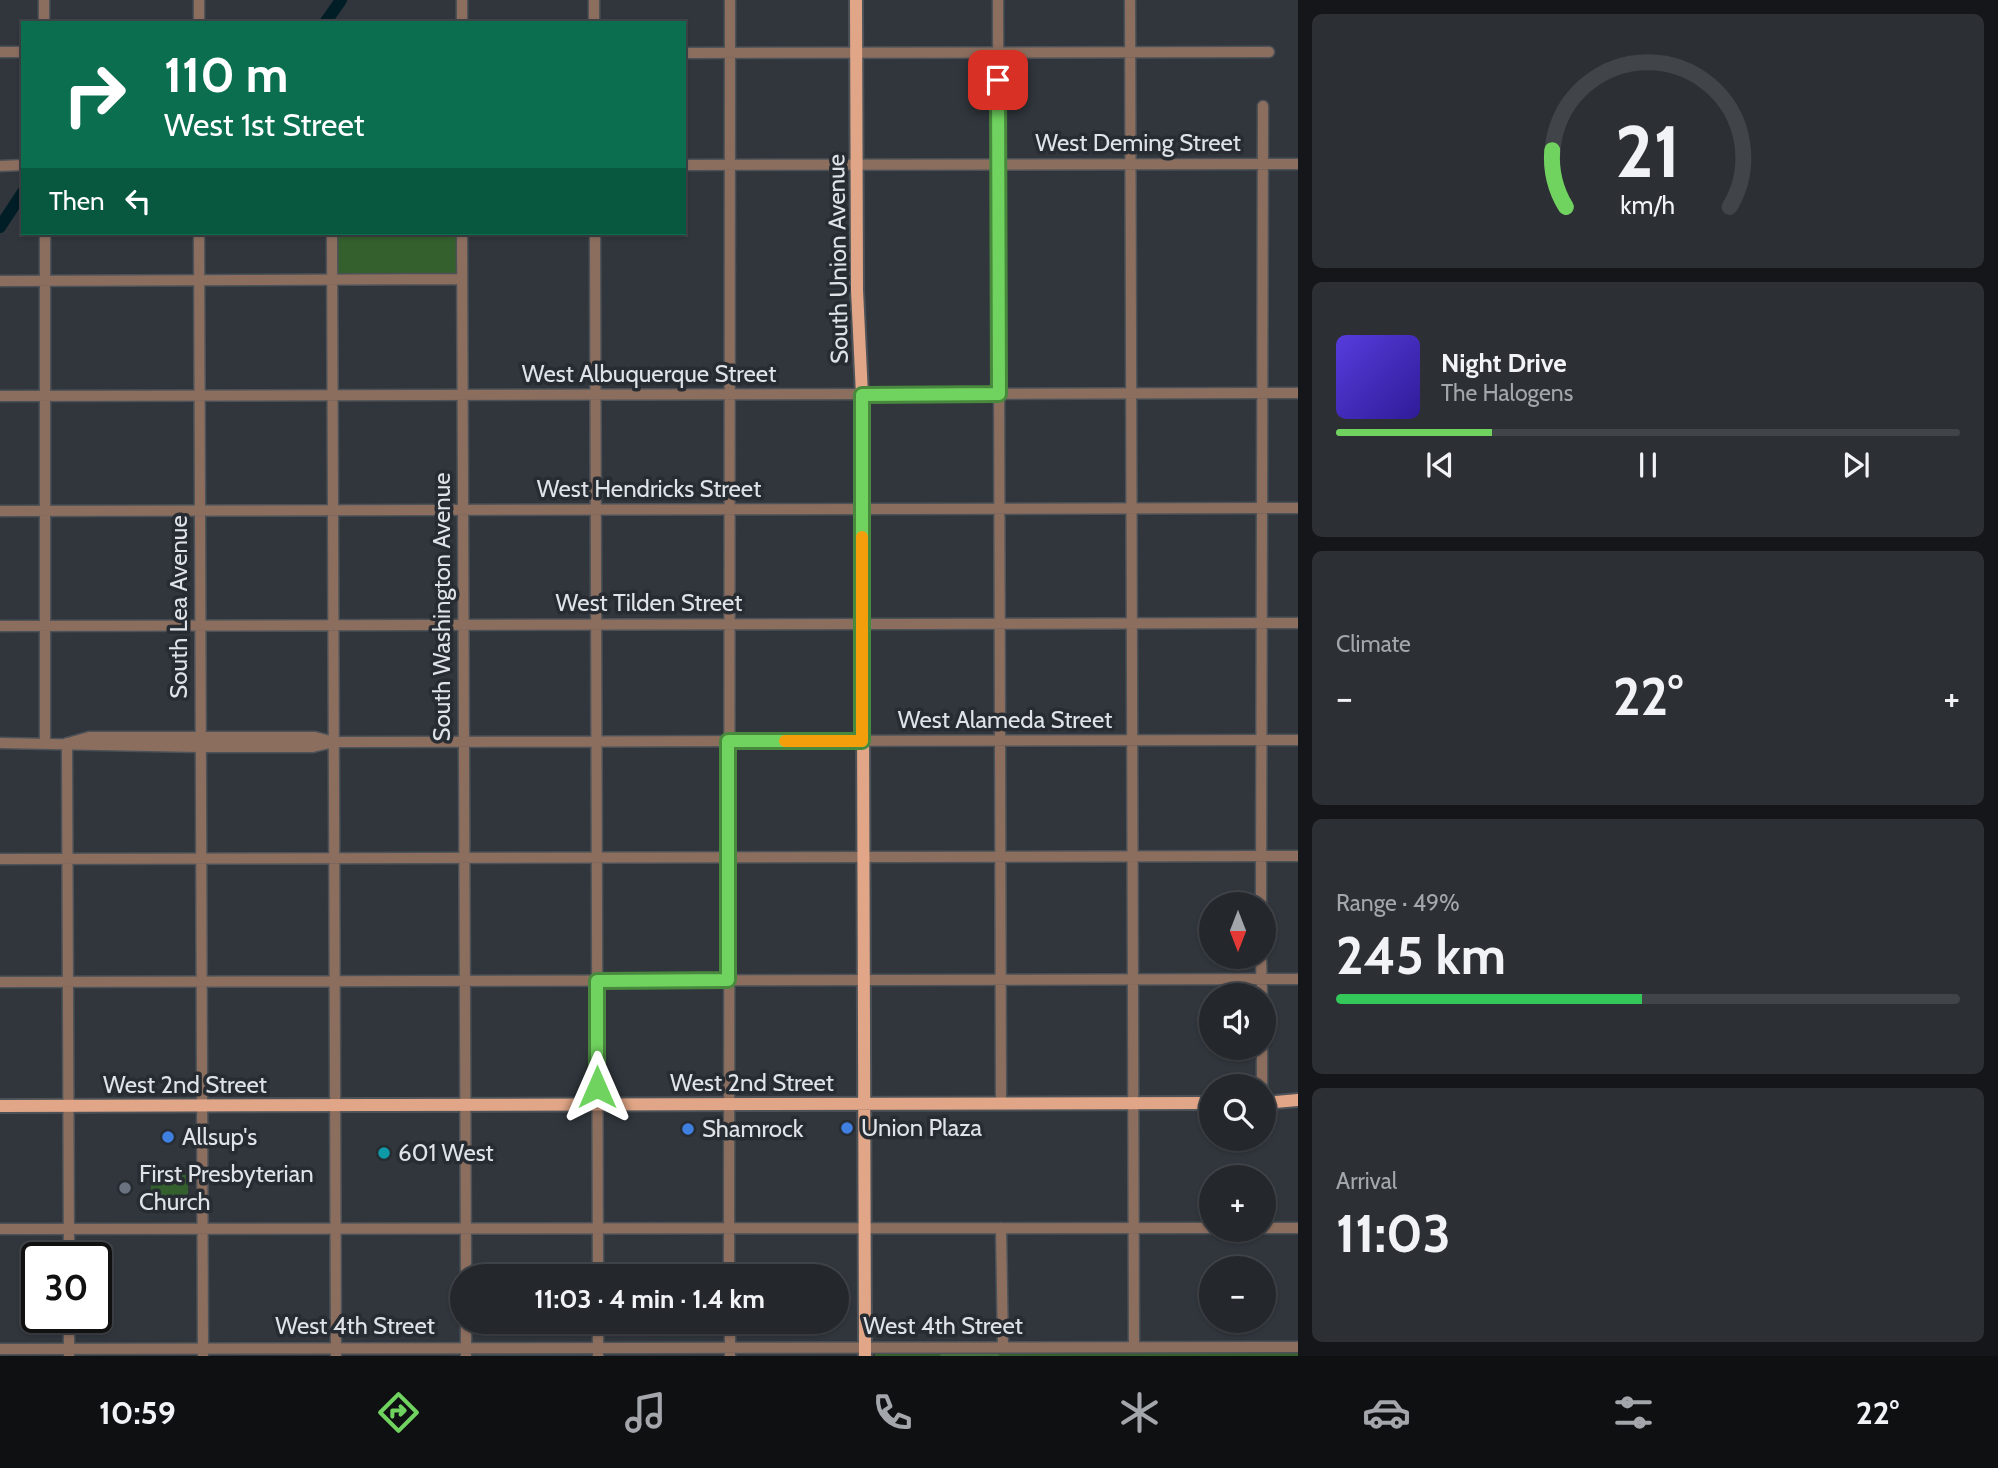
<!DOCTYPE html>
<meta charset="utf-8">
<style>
:root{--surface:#24282d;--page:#2c3035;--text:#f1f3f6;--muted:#a3a6aa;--line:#414449;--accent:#70d35f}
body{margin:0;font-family:Cabin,sans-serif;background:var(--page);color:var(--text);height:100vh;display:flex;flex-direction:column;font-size:26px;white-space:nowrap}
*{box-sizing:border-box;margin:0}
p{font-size:23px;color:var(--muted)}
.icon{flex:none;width:38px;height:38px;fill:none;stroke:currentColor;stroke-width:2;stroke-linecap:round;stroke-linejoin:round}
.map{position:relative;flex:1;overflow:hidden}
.side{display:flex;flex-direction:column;gap:14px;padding:14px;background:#141619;width:700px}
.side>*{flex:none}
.banner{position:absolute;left:21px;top:21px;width:665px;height:214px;border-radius:0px;box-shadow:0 2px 5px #0004,0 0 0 2px var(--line);background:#0b6e4f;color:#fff;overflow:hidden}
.needle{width:46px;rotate:180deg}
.buttons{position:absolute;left:1199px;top:892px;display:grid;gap:14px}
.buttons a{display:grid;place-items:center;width:77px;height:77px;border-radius:50%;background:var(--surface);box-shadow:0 2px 5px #0004,0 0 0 2px var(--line);font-size:35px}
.speed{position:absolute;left:21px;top:1242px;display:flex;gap:14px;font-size:35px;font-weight:700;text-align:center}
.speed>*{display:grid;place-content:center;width:91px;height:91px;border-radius:50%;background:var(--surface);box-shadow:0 2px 5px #0004,0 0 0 2px var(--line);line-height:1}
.speed .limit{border:4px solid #111;border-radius:10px;background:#fff;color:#111}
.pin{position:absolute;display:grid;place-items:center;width:60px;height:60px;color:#fff;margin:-30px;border-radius:14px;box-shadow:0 4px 10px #0006}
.me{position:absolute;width:77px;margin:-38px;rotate:0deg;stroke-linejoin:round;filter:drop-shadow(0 0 5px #0008)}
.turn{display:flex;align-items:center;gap:24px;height:147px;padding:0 28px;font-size:32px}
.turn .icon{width:91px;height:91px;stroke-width:2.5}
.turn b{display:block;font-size:49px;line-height:60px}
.then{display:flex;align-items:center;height:66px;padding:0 28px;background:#0003;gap:14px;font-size:26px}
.big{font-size:52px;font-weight:700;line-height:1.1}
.side .widget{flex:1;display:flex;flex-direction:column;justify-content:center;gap:10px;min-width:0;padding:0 24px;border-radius:10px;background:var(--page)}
.side .dial{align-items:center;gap:0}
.dial svg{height:182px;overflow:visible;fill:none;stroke:var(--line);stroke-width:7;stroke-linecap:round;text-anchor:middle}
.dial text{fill:var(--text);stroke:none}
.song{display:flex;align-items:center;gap:21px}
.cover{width:84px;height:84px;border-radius:10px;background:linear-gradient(135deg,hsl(250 70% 55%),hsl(250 70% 35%))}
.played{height:7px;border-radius:4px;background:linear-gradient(90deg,var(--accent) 25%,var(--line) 25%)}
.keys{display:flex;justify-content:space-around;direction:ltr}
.heat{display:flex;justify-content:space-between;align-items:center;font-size:38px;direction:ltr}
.charge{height:10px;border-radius:5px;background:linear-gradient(90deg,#34c759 49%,var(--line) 0)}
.trip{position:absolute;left:450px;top:1264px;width:399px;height:70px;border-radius:35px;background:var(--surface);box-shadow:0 2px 5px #0004,0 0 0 2px var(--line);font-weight:700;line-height:70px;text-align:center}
.dock{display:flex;height:112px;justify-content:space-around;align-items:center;background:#0e1012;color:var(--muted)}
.dock .icon{width:49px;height:49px}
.dock .selected{color:var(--accent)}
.dock b{font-size:32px;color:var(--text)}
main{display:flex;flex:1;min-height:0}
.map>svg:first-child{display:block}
.built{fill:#37424c}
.green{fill:#34602e}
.forest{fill:#44733d}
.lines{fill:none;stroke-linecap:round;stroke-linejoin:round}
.river{stroke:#011d26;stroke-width:12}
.minor-casing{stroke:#4c5257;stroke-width:13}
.major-casing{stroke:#4c5257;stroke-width:16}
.minor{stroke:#8c6e5f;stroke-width:10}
.major{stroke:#e1a687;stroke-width:12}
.route-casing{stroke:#49893e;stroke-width:18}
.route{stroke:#70d35f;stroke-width:12}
.slow{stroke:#f59e0b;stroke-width:12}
.shop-dot{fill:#3f7fe0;stroke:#262c32;stroke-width:2.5}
.culture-dot{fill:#0f9aa8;stroke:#262c32;stroke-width:2.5}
.worship-dot{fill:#6b7280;stroke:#262c32;stroke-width:2.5}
.labels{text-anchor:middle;stroke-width:7;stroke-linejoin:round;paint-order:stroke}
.street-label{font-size:24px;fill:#dfe3e7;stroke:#262c32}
.poi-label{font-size:24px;fill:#dfe3e7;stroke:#262c32;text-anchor:start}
</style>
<main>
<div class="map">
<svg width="1298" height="1356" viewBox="0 0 1298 1356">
<rect width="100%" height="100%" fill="#30363c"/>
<!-- built -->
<path class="built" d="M598 1346V1356H466V1347Z"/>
<!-- green -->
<path class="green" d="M332 233H462V279L332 280Z
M151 1175H188V1196H158L151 1192Z
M875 1347H1298V1356H875Z"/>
<!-- forest -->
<path class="forest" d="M943 1350H993L1000 1356H940Z"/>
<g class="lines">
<!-- river -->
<path class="river" d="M325 23 341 0
M0 227 23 192"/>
<!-- minor casing -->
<g class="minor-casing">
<path id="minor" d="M44 0V23
M462 0V23
M998 0 1001 1104
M1130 0 1134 1347
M199 23V0
M594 23V0
M0 52H23
M684 53 1269 52
M684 165 1298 164
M0 166 23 165
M45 233V743
M199 233 203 1356
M332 233 336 1356
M462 233 466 1276
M595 233 598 1276
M0 281 462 279
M0 396 1298 393
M0 511 1298 508
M0 626 1298 623
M0 743 200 747H313L334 742 1298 740
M67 743 69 1258
M68 743 89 737H315L334 742
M0 859 1298 856
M1261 905 1263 106
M1261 957 1262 996
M0 982 1298 979
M1262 1048V1087
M1001 1228 1003 1347
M1264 1228H1298
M0 1229 1211 1228
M729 1276 730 0
M69 1318V1356
M466 1321V1356
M598 1321V1356
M730 1321V1356
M0 1349 1298 1347"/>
</g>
<!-- major casing -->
<g class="major-casing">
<path id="major" d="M856 0 857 290 862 395 865 1356
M1264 1103 1298 1100
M0 1106 1211 1103"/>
</g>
<!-- minor -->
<use href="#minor" class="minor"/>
<!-- major -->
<use href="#major" class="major"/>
</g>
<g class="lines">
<!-- route casing -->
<g class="route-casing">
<path id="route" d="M597 1087V981L728 980V741H862V395L999 394 998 80"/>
</g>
<!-- route -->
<use href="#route" class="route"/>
<!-- slow -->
<path class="slow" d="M785 741H862V537"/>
</g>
<!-- markers -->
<g class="shop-dot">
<circle cx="847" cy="1128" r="7"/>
<circle cx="688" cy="1129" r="7"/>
<circle cx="168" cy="1137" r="7"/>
</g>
<circle class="culture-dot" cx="384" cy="1153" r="7"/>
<circle class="worship-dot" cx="125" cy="1188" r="7"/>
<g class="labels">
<!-- street labels -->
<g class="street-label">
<text x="1138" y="151">West Deming Street</text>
<text transform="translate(838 259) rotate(-91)" y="8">South Union Avenue</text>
<text x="649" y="382">West Albuquerque Street</text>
<text x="649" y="497">West Hendricks Street</text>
<text x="649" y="611">West Tilden Street</text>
<text transform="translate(179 607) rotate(-90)" y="8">South Lea Avenue</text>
<text transform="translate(442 607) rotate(-90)" y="8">South Washington Avenue</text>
<text x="1005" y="728">West Alameda Street</text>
<text x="752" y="1091">West 2nd Street</text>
<text x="185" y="1093">West 2nd Street</text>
<text x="355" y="1334">West 4th Street</text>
<text x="943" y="1334">West 4th Street</text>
</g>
<!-- poi labels -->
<g class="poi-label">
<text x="861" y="1136">Union Plaza</text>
<text x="702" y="1137">Shamrock</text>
<text x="182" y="1145">Allsup's</text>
<text x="398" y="1161">601 West</text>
<text x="139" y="1182">First Presbyterian<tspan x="139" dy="28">Church</tspan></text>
</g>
</g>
</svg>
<div class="buttons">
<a><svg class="needle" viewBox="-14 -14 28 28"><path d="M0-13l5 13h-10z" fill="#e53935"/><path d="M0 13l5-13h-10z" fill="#a3a6aa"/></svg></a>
<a><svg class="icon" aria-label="sound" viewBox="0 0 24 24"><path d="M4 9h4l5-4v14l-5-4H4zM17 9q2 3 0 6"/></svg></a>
<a><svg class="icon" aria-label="search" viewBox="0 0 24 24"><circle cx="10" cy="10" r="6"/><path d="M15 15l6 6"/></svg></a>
<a>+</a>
<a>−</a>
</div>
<div class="speed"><div class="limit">30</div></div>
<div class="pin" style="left:998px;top:80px;background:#d93025"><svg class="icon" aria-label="arrive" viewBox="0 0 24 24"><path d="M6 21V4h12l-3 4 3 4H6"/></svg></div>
<svg class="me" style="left:597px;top:1087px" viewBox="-20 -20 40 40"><path d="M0-17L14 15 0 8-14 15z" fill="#70d35f" stroke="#fff" stroke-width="4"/></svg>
<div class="trip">11:03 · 4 min · 1.4 km</div>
<div class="banner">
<div class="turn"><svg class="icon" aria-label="right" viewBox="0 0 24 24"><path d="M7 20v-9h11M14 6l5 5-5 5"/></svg><div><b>110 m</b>West 1st Street</div></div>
<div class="then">Then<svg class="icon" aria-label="left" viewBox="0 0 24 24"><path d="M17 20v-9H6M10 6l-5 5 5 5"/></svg></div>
</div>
</div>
<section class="side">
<div class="widget dial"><svg viewBox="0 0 100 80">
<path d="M14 69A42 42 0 1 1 86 69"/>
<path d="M14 69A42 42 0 0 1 8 44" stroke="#70d35f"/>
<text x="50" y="56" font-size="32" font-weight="700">21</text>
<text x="50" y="72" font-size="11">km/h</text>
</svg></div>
<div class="widget">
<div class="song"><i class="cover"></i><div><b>Night Drive</b><p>The Halogens</p></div></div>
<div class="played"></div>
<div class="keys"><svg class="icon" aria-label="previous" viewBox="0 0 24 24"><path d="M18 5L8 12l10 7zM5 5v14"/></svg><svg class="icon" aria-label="pause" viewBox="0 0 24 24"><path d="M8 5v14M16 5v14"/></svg><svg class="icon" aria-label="next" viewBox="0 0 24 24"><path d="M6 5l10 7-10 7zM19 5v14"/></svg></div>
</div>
<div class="widget"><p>Climate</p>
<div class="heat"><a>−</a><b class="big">22°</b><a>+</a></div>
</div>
<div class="widget"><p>Range · 49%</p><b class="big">245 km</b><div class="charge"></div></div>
<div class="widget"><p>Arrival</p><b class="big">11:03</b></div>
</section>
</main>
<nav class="dock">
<b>10:59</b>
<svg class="icon selected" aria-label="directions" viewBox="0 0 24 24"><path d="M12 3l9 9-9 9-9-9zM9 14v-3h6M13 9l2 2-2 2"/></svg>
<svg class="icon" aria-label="music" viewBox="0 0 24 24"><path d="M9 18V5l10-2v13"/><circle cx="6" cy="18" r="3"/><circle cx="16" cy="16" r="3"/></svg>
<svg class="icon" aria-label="phone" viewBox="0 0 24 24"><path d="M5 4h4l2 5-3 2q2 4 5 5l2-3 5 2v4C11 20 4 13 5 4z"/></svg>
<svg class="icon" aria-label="climate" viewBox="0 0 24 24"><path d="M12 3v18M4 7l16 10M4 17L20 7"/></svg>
<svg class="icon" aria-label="car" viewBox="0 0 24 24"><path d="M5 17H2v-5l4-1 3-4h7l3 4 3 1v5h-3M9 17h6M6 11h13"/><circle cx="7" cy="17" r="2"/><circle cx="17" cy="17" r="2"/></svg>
<svg class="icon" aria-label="filters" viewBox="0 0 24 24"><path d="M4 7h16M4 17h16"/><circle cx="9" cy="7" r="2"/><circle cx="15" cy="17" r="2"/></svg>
<b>22°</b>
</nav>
